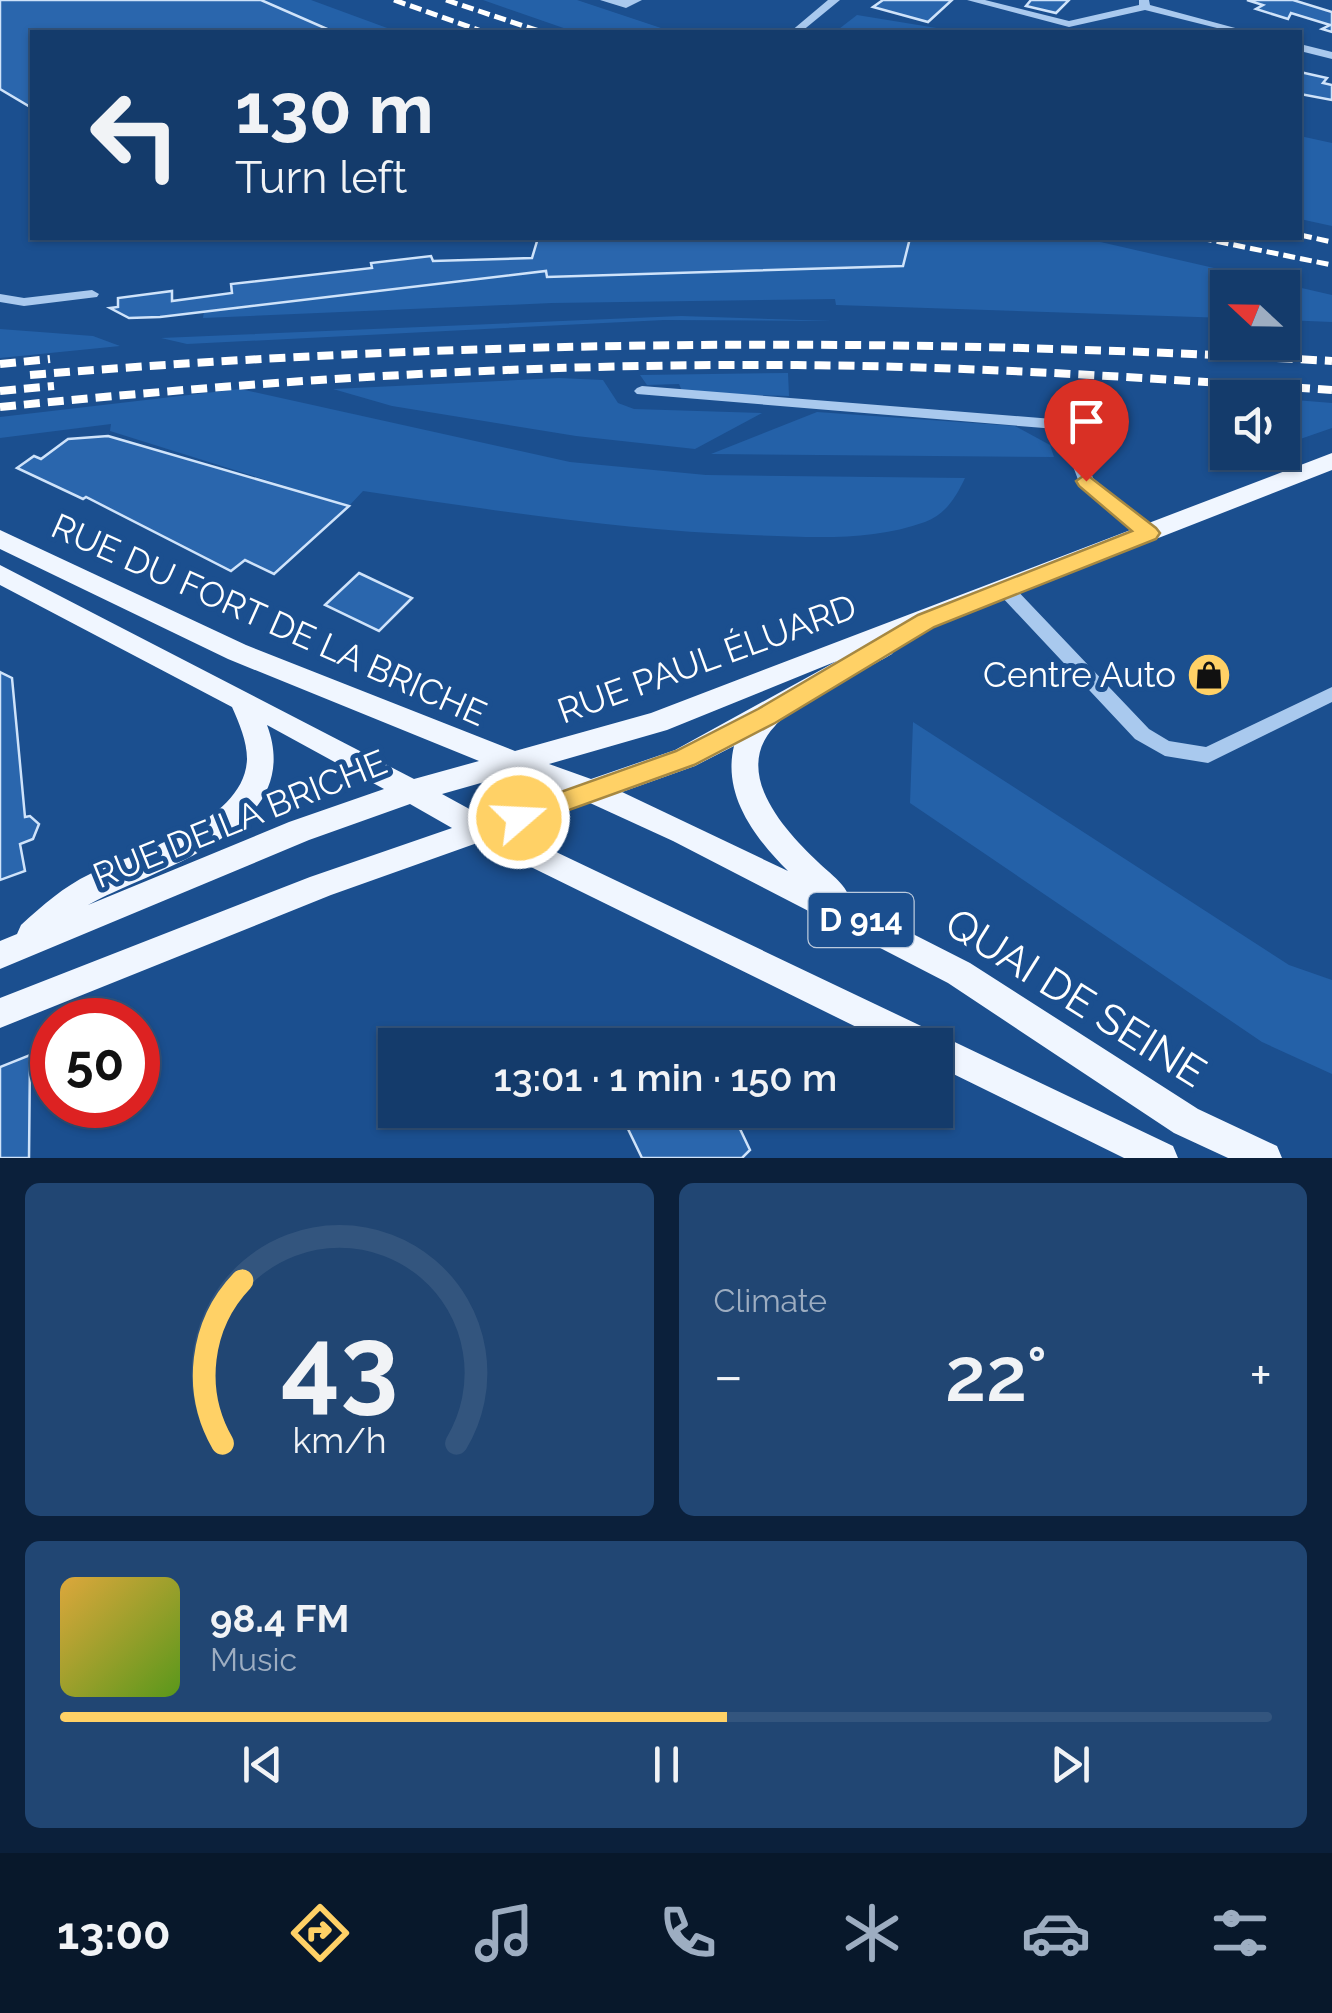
<!DOCTYPE html>
<meta charset="utf-8">
<style>
:root{--surface:#143b6b;--page:#214673;--text:#f1f3f6;--muted:#9dadc1;--line:#33557e;--accent:#ffd166}
body{margin:0;font-family:Raleway,sans-serif;background:var(--page);color:var(--text);height:100vh;display:flex;flex-direction:column;font-size:38px;white-space:nowrap}
*{box-sizing:border-box;margin:0}
p{font-size:32px;color:var(--muted)}
.icon{flex:none;width:55px;height:55px;fill:none;stroke:currentColor;stroke-width:2;stroke-linecap:round;stroke-linejoin:round}
.map{position:relative;height:1158px;overflow:hidden}
.panel{display:flex;flex-direction:column;gap:25px;padding:25px;background:#0b203b;flex:1}
.panel>*{flex:none}
.guide{position:absolute;left:30px;top:30px;width:1272px;height:210px;border-radius:0px;box-shadow:0 2px 8px #0004,0 0 0 2px var(--line);background:#143b6b;color:var(--text);overflow:hidden}
.needle{width:65px;rotate:292deg}
.fabs{position:absolute;left:1210px;top:270px;display:grid;gap:20px}
.fabs a{display:grid;place-items:center;width:90px;height:90px;border-radius:0px;background:var(--surface);box-shadow:0 2px 8px #0004,0 0 0 2px var(--line);font-size:50px}
.speed{position:absolute;left:30px;top:998px;display:flex;gap:20px;font-size:50px;font-weight:700;text-align:center}
.speed>*{display:grid;place-content:center;width:130px;height:130px;border-radius:50%;background:var(--surface);box-shadow:0 2px 8px #0004,0 0 0 2px var(--line);line-height:1}
.speed .limit{border:15px solid #d22;background:#fff;color:#111}
.pin{position:absolute;display:grid;place-items:center;width:85px;height:85px;color:#fff;margin:-102px -42px;border-radius:50% 50% 50% 0;rotate:-45deg;box-shadow:0 0 10px #0007}
.pin .icon{rotate:45deg}
.me{position:absolute;width:110px;margin:-55px;rotate:71deg;stroke-linejoin:round;filter:drop-shadow(0 0 8px #0008)}
.turn{display:flex;align-items:center;gap:35px;height:210px;padding:0 40px;font-size:45px}
.turn .icon{width:130px;height:130px;stroke-width:2.5}
.turn b{display:block;font-size:70px;line-height:85px}
.big{font-size:75px;font-weight:600;line-height:1.1}
.panel .card{flex:1;display:flex;flex-direction:column;justify-content:center;gap:15px;min-width:0;padding:0 35px;border-radius:15px;background:var(--page)}
.panel .dial{align-items:center;gap:0}
.dial svg{height:260px;overflow:visible;fill:none;stroke:var(--line);stroke-width:7;stroke-linecap:round;text-anchor:middle}
.dial text{fill:var(--text);stroke:none}
.song{display:flex;align-items:center;gap:30px}
.cover{width:120px;height:120px;border-radius:15px;background:linear-gradient(135deg,hsl(40 70% 55%),hsl(90 70% 35%))}
.played{height:10px;border-radius:5px;background:linear-gradient(90deg,var(--accent) 55%,var(--line) 55%)}
.keys{display:flex;justify-content:space-around;direction:ltr}
.heat{display:flex;justify-content:space-between;align-items:center;font-size:55px;direction:ltr}
.panel .tiles{flex:1;display:grid;gap:25px;grid-template-columns:1fr 1fr}
.card:last-child{grid-column:span 2}
.trip{position:absolute;left:378px;top:1028px;width:575px;height:100px;border-radius:0px;background:var(--surface);box-shadow:0 2px 8px #0004,0 0 0 2px var(--line);font-weight:600;line-height:100px;text-align:center}
.dock{display:flex;height:160px;justify-content:space-around;align-items:center;background:#08182b;color:var(--muted)}
.dock .icon{width:70px;height:70px}
.dock .active{color:var(--accent)}
.dock b{font-size:45px;color:var(--text)}
.map>svg:first-child{display:block}
.green{fill:#2461a8}
.building{fill:#2a66ad;stroke:#cfe3fa;stroke-width:2.5}
.lines{fill:none;stroke-linecap:round;stroke-linejoin:round}
.minor{fill:#a9c9ee;fill-rule:evenodd}
.major{fill:#f0f6ff;fill-rule:evenodd}
.rail-far1{stroke:#fff;stroke-width:5;stroke-dasharray:12 5;stroke-linecap:butt}
.rail{stroke:#fff;stroke-width:8;stroke-dasharray:16 8;stroke-linecap:butt}
.route{fill:#ffd166;stroke:#a68842;stroke-width:2.5}
.labels{text-anchor:middle;stroke-width:10;stroke-linejoin:round;paint-order:stroke}
.shield{fill:#1b4f8f;stroke:#bbcadd;stroke-width:2.5}
.shield-label{font-size:32px;font-weight:bold;fill:#fff}
.street-label{font-size:35px;fill:#fff;stroke:#1b4f8f}
.poi-label{font-size:35px;fill:#fff;stroke:#1b4f8f;text-anchor:end}
.near-street-label{font-size:42px;fill:#fff;stroke:#1b4f8f}
</style>
<div class="map">
<svg width="1332" height="1158" viewBox="0 0 1332 1158">
<rect width="100%" height="100%" fill="#1b4f8f"/>
<!-- green -->
<path class="green" d="M260 0H311L398 32H339Z
M483 0H577L673 32H575Z
M857 15 961 32H835Z
M1300 136 1332 143V226L1300 219Z
M910 238H1083L1332 295V322L1283 320 1282 288H1228L1227 318 836 305 835 299 552 303 203 318 204 311 546 271 548 277 902 266Z
M681 316 833 321 664 320 187 344 161 338Z
M0 329 93 336 120 346 0 358Z
M788 373 789 396 683 393 679 384 647 385 640 375Z
M559 378 603 380 618 403 634 409 762 413 695 449 576 436 392 406 333 389Z
M240 389 570 462 706 475 965 478C956 497 946 514 925 522 870 542 809 537 751 535 620 530 492 510 363 491L349 506 110 431 111 424 0 438V417Z
M1283 399 1332 403V428L1283 445Z
M817 412 1015 426 1050 445 1054 457 711 454Z
M913 722 1289 965 1332 980V1074L1262 1042 910 803Z"/>
<!-- building -->
<path class="building" d="M0 0H261L334 32H32V108L0 89Z
M883 0H952L928 22 873 7Z
M1031 0H1069L1056 13 1026 6Z
M1247 0H1293L1332 12V32L1322 29 1330 25 1291 13 1288 19 1256 9 1263 5Z
M1300 72 1327 78 1323 83 1332 85V100L1300 94Z
M538 238H910L903 266 547 277 546 271 160 317 129 318 110 308 118 307V298L172 291V301L232 293 231 284 372 268 371 263 431 256 433 261 532 258Z
M108 436 349 506 274 574 245 560 231 571 86 497 83 499 17 468 34 456 41 459 68 439Z
M359 573 412 598 379 631 325 605Z
M0 672 12 678 25 817 30 816 39 824 33 839 20 844 25 871 0 880Z
M30 1055 29 1158H0V1067Z
M682 1110H731L750 1150 742 1158H642L628 1129Z"/>
<g class="lines">
<!-- minor -->
<path class="minor" d="M600 0H642L626 8Z
M828 0H840L801 32H790Z
M967 0H985L1069 21 1139 5V0H1149L1150 5 1250 32H1233L1145 10 1069 27Z
M1300 44 1332 52V59L1300 51Z
M92 290 99 294 97 297 24 306 0 302V294L24 298Z
M642 386 1065 420 1075 428 1093 478 1157 533 1155 537H1143L1080 485 1060 431 1056 429 637 394 634 391 637 388Z
M1006 584 1012 585 1149 729 1169 741 1206 747 1332 687V702L1208 763 1165 756 1135 739 1000 595 997 590 1000 585Z"/>
<!-- major -->
<path class="major" d="M1332 453V470L893 642 896 647 892 654C865 670 793 706 775 726 731 772 784 830 818 862 830 874 849 886 850 902L970 963 1198 1109 1277 1146 1282 1158H1228L1174 1133 948 983 673 841 590 803 512 831 1173 1146 1178 1158H1124L935 1065V1045H893L480 842 331 895 0 1028V998L310 877 452 828 410 804 309 840 0 969V941L17 934 21 925C43 905 63 887 90 874 136 851 245 823 247 759 247 741 239 723 232 707L0 585V565L414 779 479 761 228 659 0 549V530L246 645 515 751 651 713ZM837 661 675 750 591 779 549 764 667 730ZM267 725 384 789 289 822 88 905C156 867 307 832 267 725ZM734 746C722 795 755 838 788 871L622 792 695 766ZM513 774 558 791 484 817 442 794Z"/>
<!-- rail-far1 -->
<path class="rail-far1" d="M394 0 484 32
M446 0 542 32
M1300 235 1332 242
M1200 238 1332 265"/>
<!-- rail -->
<path class="rail" d="M0 364 50 359
M30 375C469 339 892 336 1332 361
M0 391 54 386
M0 407C257 381 514 364 772 365 959 365 1146 378 1332 390"/>
</g>
<!-- route -->
<path class="route" d="M1086 474 1156 528 1160 533 1156 539 934 627 775 723 694 765 519 828 510 825 506 818 510 810 676 751 758 709 918 615 1132 531 1079 486 1076 481Z"/>
<!-- icons -->
<defs>
<g id="shop-disc" transform="scale(2.25)"><circle r="9.5" fill="#ffd166" stroke="#1b4f8f"/><path d="M-5-2.5h2.3a2.7 3.5 0 0 1 5.4 0H5L5.5 6h-11ZM-1.5-2.5h3a1.5 2.3 0 0 0-3 0Z" fill="#111"/></g>
</defs>
<g fill-rule="evenodd">
<use href="#shop-disc" x="1209" y="675"/>
</g>
<g class="labels">
<!-- shield labels -->
<rect class="shield" x="808.5" y="893" width="105" height="54" rx="8"/>
<g class="shield-label">
<text x="861" y="931">D 914</text>
</g>
<!-- street labels -->
<g class="street-label">
<text transform="translate(269 620) rotate(24)" y="12">RUE DU FORT DE LA BRICHE</text>
<text transform="translate(707 659) rotate(-20)" y="12">RUE PAUL ÉLUARD</text>
<text transform="translate(240 819) rotate(-22)" y="12">RUE DE LA BRICHE</text>
</g>
<!-- poi labels -->
<g class="poi-label">
<text x="1176" y="687">Centre Auto</text>
</g>
<!-- near-street labels -->
<g class="near-street-label">
<text transform="translate(1076 997) rotate(32)" y="15">QUAI DE SEINE</text>
</g>
</g>
</svg>
<div class="fabs">
<a><svg class="needle" viewBox="-14 -14 28 28"><path d="M0-13l5 13h-10z" fill="#e53935"/><path d="M0 13l5-13h-10z" fill="#9dadc1"/></svg></a>
<a><svg class="icon" aria-label="sound" viewBox="0 0 24 24"><path d="M4 9h4l5-4v14l-5-4H4zM17 9q2 3 0 6"/></svg></a>
</div>
<div class="speed"><div class="limit">50</div></div>
<div class="pin" style="left:1086px;top:481px;background:#d93025"><svg class="icon" aria-label="arrive" viewBox="0 0 24 24"><path d="M6 21V4h12l-3 4 3 4H6"/></svg></div>
<svg class="me" style="left:519px;top:818px" viewBox="-20 -20 40 40"><circle r="17" fill="#ffd166" stroke="#fff" stroke-width="3"/><path d="M0-11L8 9 0 5-8 9z" fill="#fff"/></svg>
<div class="trip">13:01 · 1 min · 150 m</div>
<div class="guide">
<div class="turn"><svg class="icon" aria-label="left" viewBox="0 0 24 24"><path d="M17 20v-9H6M10 6l-5 5 5 5"/></svg><div><b>130 m</b>Turn left</div></div>
</div>
</div>
<section class="panel">
<div class="tiles">
<div class="card dial"><svg viewBox="0 0 100 80">
<path d="M14 69A42 42 0 1 1 86 69"/>
<path d="M14 69A42 42 0 0 1 20 19" stroke="#ffd166"/>
<text x="50" y="56" font-size="32" font-weight="700">43</text>
<text x="50" y="72" font-size="11">km/h</text>
</svg></div>
<div class="card"><p>Climate</p>
<div class="heat"><a>−</a><b class="big">22°</b><a>+</a></div>
</div>
<div class="card">
<div class="song"><i class="cover"></i><div><b>98.4 FM</b><p>Music</p></div></div>
<div class="played"></div>
<div class="keys"><svg class="icon" aria-label="previous" viewBox="0 0 24 24"><path d="M18 5L8 12l10 7zM5 5v14"/></svg><svg class="icon" aria-label="pause" viewBox="0 0 24 24"><path d="M8 5v14M16 5v14"/></svg><svg class="icon" aria-label="next" viewBox="0 0 24 24"><path d="M6 5l10 7-10 7zM19 5v14"/></svg></div>
</div>
</div>
</section>
<nav class="dock">
<b>13:00</b>
<svg class="icon active" aria-label="directions" viewBox="0 0 24 24"><path d="M12 3l9 9-9 9-9-9zM9 14v-3h6M13 9l2 2-2 2"/></svg>
<svg class="icon" aria-label="music" viewBox="0 0 24 24"><path d="M9 18V5l10-2v13"/><circle cx="6" cy="18" r="3"/><circle cx="16" cy="16" r="3"/></svg>
<svg class="icon" aria-label="phone" viewBox="0 0 24 24"><path d="M5 4h4l2 5-3 2q2 4 5 5l2-3 5 2v4C11 20 4 13 5 4z"/></svg>
<svg class="icon" aria-label="climate" viewBox="0 0 24 24"><path d="M12 3v18M4 7l16 10M4 17L20 7"/></svg>
<svg class="icon" aria-label="car" viewBox="0 0 24 24"><path d="M5 17H2v-5l4-1 3-4h7l3 4 3 1v5h-3M9 17h6M6 11h13"/><circle cx="7" cy="17" r="2"/><circle cx="17" cy="17" r="2"/></svg>
<svg class="icon" aria-label="filters" viewBox="0 0 24 24"><path d="M4 7h16M4 17h16"/><circle cx="9" cy="7" r="2"/><circle cx="15" cy="17" r="2"/></svg>
</nav>
